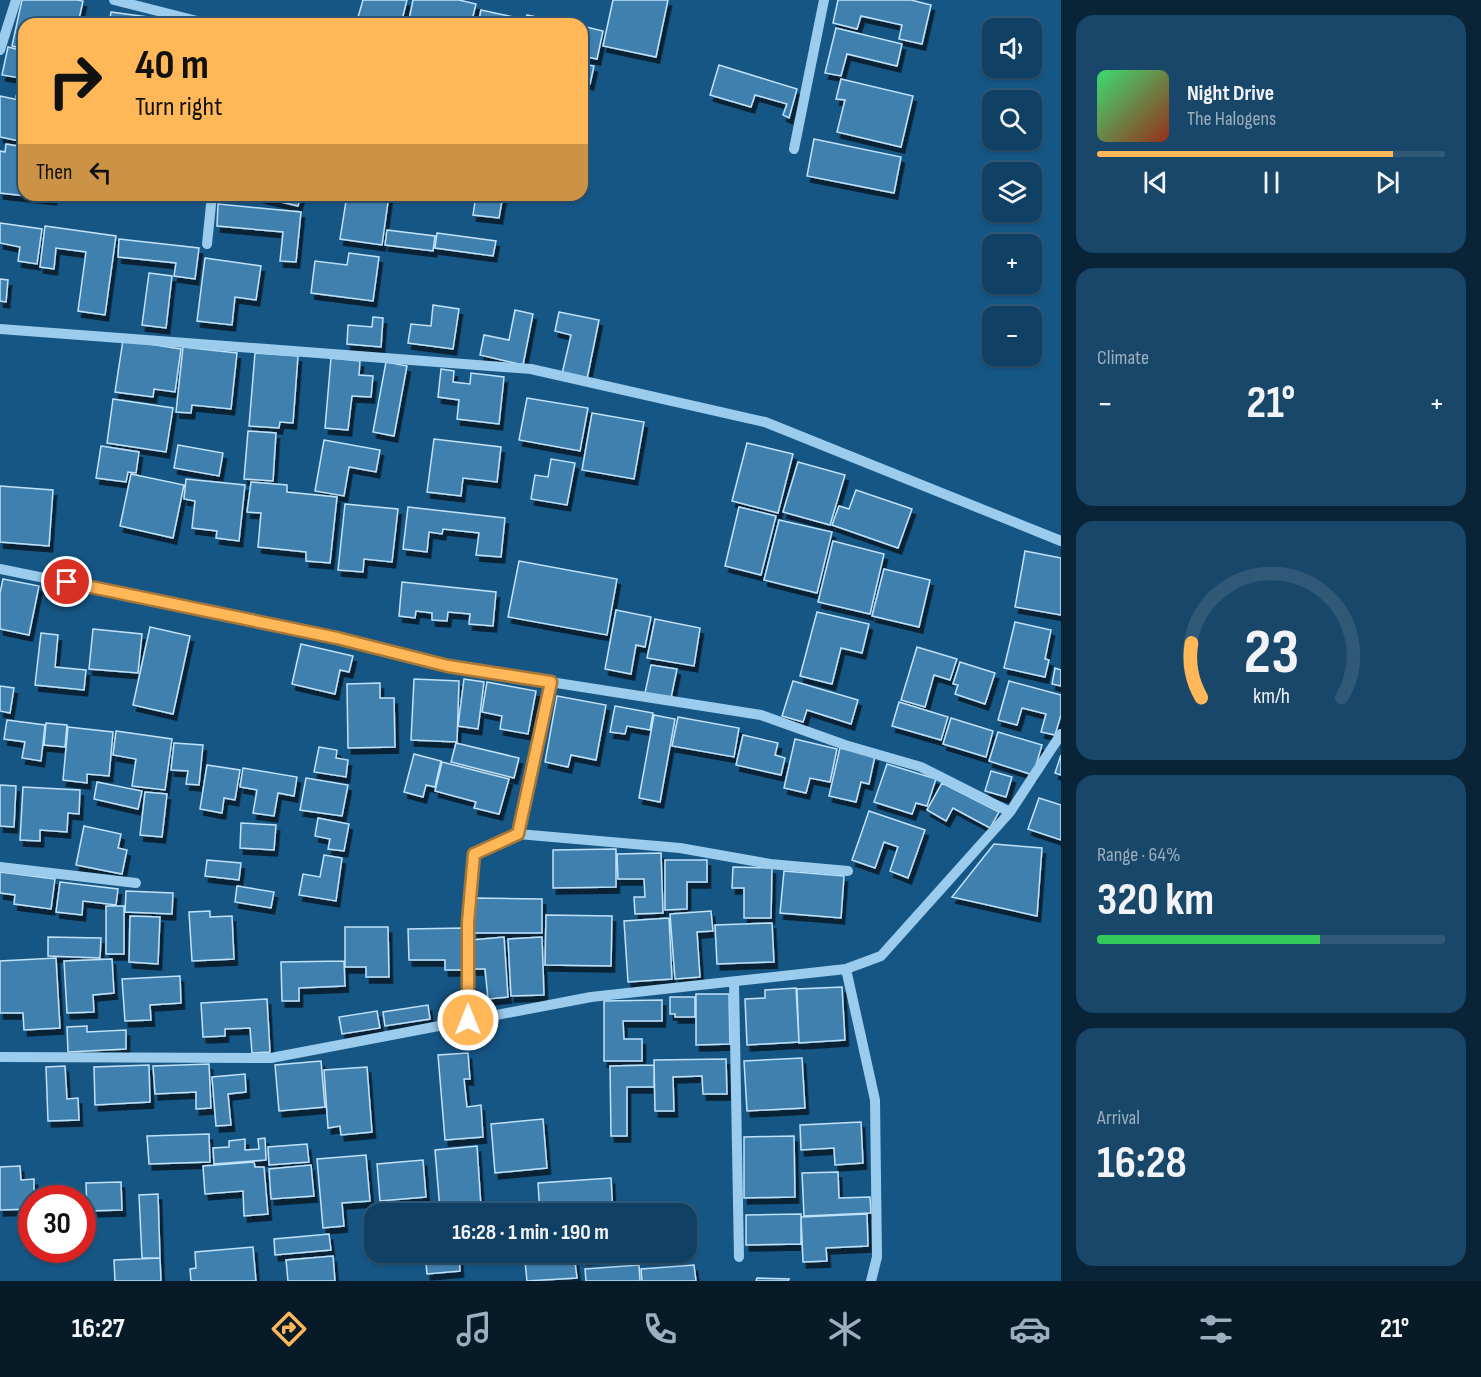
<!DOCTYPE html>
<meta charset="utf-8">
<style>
:root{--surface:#104064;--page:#19476a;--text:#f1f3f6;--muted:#9cafbf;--line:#305978;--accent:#ffb757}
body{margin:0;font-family:"Sofia Sans Condensed",sans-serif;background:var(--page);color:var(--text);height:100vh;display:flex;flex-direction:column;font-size:22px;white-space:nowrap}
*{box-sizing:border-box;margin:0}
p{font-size:20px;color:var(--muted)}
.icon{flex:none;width:33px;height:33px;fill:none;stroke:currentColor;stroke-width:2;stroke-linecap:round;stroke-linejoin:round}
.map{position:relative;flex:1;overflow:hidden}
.panel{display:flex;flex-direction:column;gap:15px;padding:15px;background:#092337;width:420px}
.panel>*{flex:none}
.top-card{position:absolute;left:18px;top:18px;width:570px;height:183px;border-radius:18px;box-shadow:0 2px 4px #0004,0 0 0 2px var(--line);background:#ffb757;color:#111;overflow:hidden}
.buttons{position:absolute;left:982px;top:18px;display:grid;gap:12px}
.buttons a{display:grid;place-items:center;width:60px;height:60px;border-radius:12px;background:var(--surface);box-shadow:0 2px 4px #0004,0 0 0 2px var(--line);font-size:30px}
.speed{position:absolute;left:18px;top:1185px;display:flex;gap:12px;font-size:30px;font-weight:700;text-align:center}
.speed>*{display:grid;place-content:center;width:78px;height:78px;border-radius:50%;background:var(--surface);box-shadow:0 2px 4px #0004,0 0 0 2px var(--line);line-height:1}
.speed .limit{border:9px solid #d22;background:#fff;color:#111}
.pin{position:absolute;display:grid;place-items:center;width:51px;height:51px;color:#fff;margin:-26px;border:3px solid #fff;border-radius:50%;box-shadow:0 2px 6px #0007}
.me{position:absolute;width:66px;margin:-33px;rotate:0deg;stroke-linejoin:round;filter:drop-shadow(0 0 4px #0008)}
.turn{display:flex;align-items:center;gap:21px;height:126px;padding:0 18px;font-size:27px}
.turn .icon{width:78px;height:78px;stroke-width:2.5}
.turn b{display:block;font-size:42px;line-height:51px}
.then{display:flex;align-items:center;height:57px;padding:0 18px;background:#0003;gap:12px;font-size:22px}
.big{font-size:45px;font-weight:700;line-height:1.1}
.panel .card{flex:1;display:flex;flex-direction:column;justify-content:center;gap:9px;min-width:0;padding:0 21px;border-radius:18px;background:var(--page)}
.panel .dial{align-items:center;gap:0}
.dial svg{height:156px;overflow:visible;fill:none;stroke:var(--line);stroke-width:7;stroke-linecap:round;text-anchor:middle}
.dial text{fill:var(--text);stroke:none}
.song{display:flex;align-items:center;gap:18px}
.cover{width:72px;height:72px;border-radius:9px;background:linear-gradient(135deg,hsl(140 70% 55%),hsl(10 70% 35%))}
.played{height:6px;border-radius:3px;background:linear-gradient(90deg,var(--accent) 85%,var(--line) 85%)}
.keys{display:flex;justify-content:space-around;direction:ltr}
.heat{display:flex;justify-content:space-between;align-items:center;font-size:33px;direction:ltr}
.charge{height:9px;border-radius:4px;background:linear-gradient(90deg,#34c759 64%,var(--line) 0)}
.trip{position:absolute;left:364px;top:1203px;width:333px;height:60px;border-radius:18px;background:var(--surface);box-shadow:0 2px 4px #0004,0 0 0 2px var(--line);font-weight:700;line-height:60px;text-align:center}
.tabs{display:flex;height:96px;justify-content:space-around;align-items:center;background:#061a28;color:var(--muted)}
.tabs .icon{width:42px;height:42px}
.tabs .selected{color:var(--accent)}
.tabs b{font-size:27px;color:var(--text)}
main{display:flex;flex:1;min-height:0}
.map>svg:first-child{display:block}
.building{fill:#3f80af;stroke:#c0e2fa;stroke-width:1.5;filter:url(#shadow)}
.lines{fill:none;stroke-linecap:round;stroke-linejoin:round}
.minor{stroke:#9bcced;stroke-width:10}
.route-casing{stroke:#a67739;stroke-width:15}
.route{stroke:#ffb757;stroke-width:10}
</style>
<main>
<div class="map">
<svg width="1061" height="1281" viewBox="0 0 1061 1281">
<defs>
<filter id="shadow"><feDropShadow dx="3.5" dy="6" stdDeviation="0" flood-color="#0009"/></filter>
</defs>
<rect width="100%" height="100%" fill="#165685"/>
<!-- building -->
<path class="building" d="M22 0H77L83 1 78 24H24V49L12 46Z
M363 0H407L401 24H356Z
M413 0H459L476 4 471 24H408Z
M613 0H668L656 57 603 46Z
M838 0H911L931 5 922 44 899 39 902 25 861 16 857 29 833 23Z
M481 10 523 19 521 24H478Z
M111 12 170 20V24H109Z
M527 15 570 24H525Z
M582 26 603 31 597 59 582 56Z
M836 28 902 44 897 66 847 54 841 76 825 73Z
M8 47 24 51V99L16 97 21 78 2 75Z
M582 64 594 66 590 84 582 82Z
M719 65 797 89 789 118 783 115 787 104 755 95 751 107 710 95Z
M841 79 913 96 901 147 837 132 845 100 836 99Z
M0 96 24 101V142L0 137Z
M814 139 901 157 894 193 807 176Z
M6 144 24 147V195H53V199L0 193V151L5 152Z
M252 195H301L298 206Z
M347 195H389L382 245 340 239Z
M476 195H503L499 218 473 215Z
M218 204 301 212 296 262 280 261 283 232 217 226Z
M0 223 42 229 37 264 18 261 20 247 0 243Z
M45 226 116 236 105 315 78 311 86 252 56 248 54 269 40 267Z
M387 230 435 236 433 251 385 245Z
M437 233 496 241 493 256 435 248Z
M119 239 199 248 195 279 174 276 176 263 118 257Z
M349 253 379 257 373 301 311 293 315 261 347 265Z
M205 258 261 266 256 300 235 297 232 325 197 321Z
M149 273 172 276 166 328 142 325Z
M0 279 8 280 6 302 0 301Z
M433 305 459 309 453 349 408 343 411 324 431 326Z
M515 310 533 314 523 365 480 355 484 335 509 340Z
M559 312 599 320 587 379 562 374 571 335 555 331Z
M373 317 383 318 381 347 347 344 348 325 372 327Z
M123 340 181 349 175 392 154 389 153 397 115 392Z
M183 347 237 353 231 409 192 405 191 413 176 412Z
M255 353 298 356 293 423 280 422 279 428 249 426Z
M331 358 360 361 359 375 373 376 371 397 352 396 348 430 325 428Z
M386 362 407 366 394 436 373 432Z
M441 369 454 371 453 382 470 384 471 373 504 377 499 424 457 419 459 400 438 397Z
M527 398 588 408 580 451 519 440Z
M113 399 173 408 166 452 107 443Z
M592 413 644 422 634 479 582 470Z
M248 431 276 433 273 481 244 479Z
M434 439 501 447 497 482 463 478 461 496 427 492Z
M324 440 380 450 376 472 349 467 344 496 315 491Z
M747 443 793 454 778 513 732 501Z
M178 445 223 453 219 476 174 468Z
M101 446 139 452 136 473 128 472 126 482 96 478Z
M551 459 575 463 567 505 531 499 535 475 548 477Z
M798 462 845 475 830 525 783 512Z
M131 474 184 485 173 538 120 526Z
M186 479 245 485 239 541 216 538 217 531 192 528 195 501 184 499Z
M251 482 287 485V492L337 497 330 563 306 561V552L258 547 261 513 247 512Z
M0 486 53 490 49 546 0 542Z
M856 490 912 509 898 548 832 525 839 506 849 509Z
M345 504 398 509 392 562 364 559 363 572 338 570Z
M408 507 505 518 501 557 476 555 479 533 443 529 442 534 429 532 427 552 403 549Z
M739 507 776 516 761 575 725 566Z
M779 520 832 532 817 593 764 580Z
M833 541 884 554 870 614 818 602Z
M1025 551 1061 558V615L1015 607Z
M519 561 617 579 607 635 508 617Z
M884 569 930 580 919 627 872 616Z
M3 579 39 586 29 635 0 629V593Z
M402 582 496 592 493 626 469 624 470 614 448 612 447 621 432 620V613L416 611 415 618 399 616Z
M616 610 651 617 645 647 636 645 631 674 605 669Z
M817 612 869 624 862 653 841 648 832 684 800 676Z
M655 619 700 628 694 666 647 658Z
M1015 622 1051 630 1045 659 1049 660 1045 677 1004 668Z
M150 627 190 636 173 714 133 705Z
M93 629 142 634 138 673 89 669Z
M41 633 58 635 55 667 86 670 84 690 35 685Z
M301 644 353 656 349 672 340 670 335 694 292 684Z
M917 647 957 659 950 680 934 675 925 707 901 700Z
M960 662 995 673 985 704 955 694 958 685 953 684Z
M651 665 677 669 671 698 645 693Z
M1055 668 1061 670V686L1052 684Z
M414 679 459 681 457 742 411 740Z
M464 679 484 682 478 729 458 726Z
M793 681 858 700 851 724 807 710 803 722 782 716Z
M1009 681 1061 695V715L1055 735 1041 732 1046 714 1022 708 1017 725 998 720Z
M487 682 536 691 528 734 500 729 502 716 482 712Z
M380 683V698H394L395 747 348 748 347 684Z
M0 686 14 688 10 713 0 711Z
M557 696 606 705 596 760 571 755 568 767 545 762Z
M899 702 948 717 941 740 892 726Z
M615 706 653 713 650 730 627 726 625 734 610 732Z
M654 715 675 719 660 802 639 798Z
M678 717 739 728 734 757 672 746Z
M951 718 993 731 986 757 943 744Z
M7 720 45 725 41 761 22 758 25 742 4 739Z
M46 723 67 725 65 747 44 745Z
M68 727 113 732 109 776 87 774V783L63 780Z
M116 731 172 739 165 790 132 786 136 759 113 755Z
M998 732 1042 745 1033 775 989 761Z
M743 735 778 743 775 755 785 758 781 775 736 765Z
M795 739 837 749 830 782 810 778 806 793 784 788Z
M174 743 203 745 199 785 186 784 188 771 171 770Z
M456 743 519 758 514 778 451 762Z
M319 747 337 750 336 758 348 760 346 777 314 772Z
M840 748 875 756 869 784 861 782 856 802 829 796Z
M414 754 441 761 435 787 426 785 423 797 404 792Z
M1061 755V775L1055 773Z
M442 762 509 779 499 814 474 808 476 802 435 791Z
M887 764 936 779 927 806 916 803 912 814 874 802Z
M207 765 240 770 235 800 224 798 222 813 200 809Z
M243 768 297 777 294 796 278 793 274 816 253 813 257 790 240 787Z
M991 771 1012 777 1006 797 985 791Z
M306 778 348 785 342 816 300 810Z
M97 782 142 791 138 809 94 799Z
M942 783 999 812 990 828 953 808 946 821 927 810Z
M0 785 16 786 14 827 0 826Z
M23 787 80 790 79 814 68 813 67 832 40 830V841L20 840Z
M145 792 167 794 162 837 140 835Z
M1039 798 1061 805V840L1028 829Z
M869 811 925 830 908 878 890 871 898 847 884 842 875 868 852 860Z
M318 818 349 824 344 851 328 849 330 839 315 836Z
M241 823 276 825 274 850 240 848Z
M84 826 121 834 118 848 127 850 122 874 76 865Z
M994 844 1042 848 1037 916 952 897Z
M616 849V887L553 888V850Z
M661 853 663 913 635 914 634 897H645L644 879H618L617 854Z
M324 855 342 858 336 901 299 895 303 874 320 877Z
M207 860 241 863 239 880 205 876Z
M665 860H707V882H687V909L665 910Z
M733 867 772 868 771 918H744V888H732Z
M784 871 844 876 841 918 780 913Z
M0 872 55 879 51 909 14 904 15 895 0 893Z
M60 882 118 889 116 905 83 901 82 915 56 912Z
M237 886 274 892 271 908 235 902Z
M126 891 173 893 172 914 125 912Z
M474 898 542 899V933H474Z
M106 906H124V954H106Z
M210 911V917L232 916 234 959 192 961 189 912Z
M711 911 713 931 697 932 700 977 675 979 670 914Z
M546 915 612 916 611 966 545 965Z
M130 916 160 917 158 964 129 962Z
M669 918 672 979 628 982 624 921Z
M772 923 774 962 717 964 715 925Z
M345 927H388L389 977H366V967H345Z
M463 928 464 970H445V960H409L408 929Z
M48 937 101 938 100 958 48 956Z
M504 937 508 997 488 999 485 969H473L471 940Z
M542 937 544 995 511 996 508 939Z
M56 958 60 1028 24 1030 23 1013H0V961Z
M112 959 114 993 93 995 94 1012 67 1013 64 961Z
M344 961 345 986 299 988V1001H282L281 962Z
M180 976 181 1003 150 1005 151 1020 125 1021 122 979Z
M842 987 845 1040 799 1043 797 989Z
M796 988 799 1042 747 1045 745 999 765 998V990Z
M696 994H729L730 1044 696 1045Z
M670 997H695V1017H675V1014H670Z
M267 999 270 1052 252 1053 250 1028 225 1029V1036L203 1037 201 1003Z
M662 1000V1021H623L624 1039H642V1061H604V1001Z
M428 1005 430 1019 385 1026 383 1012Z
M377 1011 380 1028 342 1034 339 1017Z
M87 1026V1032L126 1030V1049L68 1052 67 1027Z
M468 1053 470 1079H464L467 1107 481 1105 483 1137 445 1140 438 1055Z
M802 1058 805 1108 747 1111 744 1061Z
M726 1059 727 1094H703L702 1076 673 1077 674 1111H655L654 1060Z
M321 1061 325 1107 279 1111 275 1065Z
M209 1064 211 1108 196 1109V1092L155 1094 153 1066Z
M149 1065 150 1102 95 1105 94 1067Z
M654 1065V1087H627V1136H611L610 1066Z
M65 1066 67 1099 78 1098 79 1120 48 1121 46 1067Z
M367 1067 372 1132 341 1135 340 1126 328 1128 324 1070Z
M245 1074 246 1092 228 1094 231 1125 216 1126 212 1077Z
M543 1119 547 1168 495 1173 491 1124Z
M861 1122 863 1163 835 1165 834 1148 801 1150 800 1125Z
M209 1134 210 1162 149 1164 147 1136Z
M794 1136 795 1197 744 1198V1137Z
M265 1138 266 1160 214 1164 213 1148 229 1147V1141L245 1139V1150L259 1149 258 1139Z
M307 1144 309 1162 269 1165 268 1147Z
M477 1146 481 1207 440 1210 435 1150Z
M366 1155 370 1201 342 1203 344 1226 323 1228 317 1159Z
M423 1160 426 1197 380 1201 377 1164Z
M254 1162 255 1167H264L268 1214 244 1216 243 1191 205 1194 203 1166Z
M311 1165 314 1196 271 1199 269 1169Z
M20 1166 21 1180 34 1179V1198H32V1209L0 1210V1167Z
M838 1172 839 1198 870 1197 871 1213 804 1216 802 1173Z
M611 1178 613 1214H540L538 1183Z
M121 1182 122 1210 87 1211 86 1183Z
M158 1194 160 1258H142L139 1195Z
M84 1195 85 1238H82V1198H37Z
M801 1214V1244L746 1245V1215Z
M867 1214 868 1246 826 1248 827 1261 803 1262 801 1217Z
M375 1229V1248L365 1249 364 1230Z
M329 1234 331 1250 275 1255 274 1239Z
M253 1247 256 1281H191L190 1269 196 1268 195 1252Z
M425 1252H459L460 1271 427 1274Z
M524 1252H545V1256L574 1254 577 1278 527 1281Z
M583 1252H615V1257L584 1259Z
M333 1256 335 1281H288L286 1260Z
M160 1258 161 1281H115L114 1260Z
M639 1265 640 1281H586L585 1269Z
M694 1265 696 1281H642L641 1269Z
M757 1278 789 1279 788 1281H756Z"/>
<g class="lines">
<!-- minor -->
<path class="minor" d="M114 0 209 24
M0 50 16 0
M794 149 824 0
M207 244 212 195
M0 329 531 369 765 422 1061 541
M0 569 337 638 448 666 761 715 845 745 921 767 1010 812
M518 834 551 682
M0 867 136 883
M846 969 875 1100 877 1257 871 1281
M734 983 739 1257
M468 1020V922L474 853 518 834 680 848 770 864 848 871
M0 1057 271 1058 591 997 846 969 881 956 1010 812 1061 734"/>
</g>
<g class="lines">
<!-- route casing -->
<g class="route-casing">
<path id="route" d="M67 582 337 638 448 666 551 682 518 834 474 854 468 922V1020"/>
</g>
<!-- route -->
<use href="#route" class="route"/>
</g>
</svg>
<div class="buttons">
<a><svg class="icon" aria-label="sound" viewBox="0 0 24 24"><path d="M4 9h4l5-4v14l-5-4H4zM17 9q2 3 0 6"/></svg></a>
<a><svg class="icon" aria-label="search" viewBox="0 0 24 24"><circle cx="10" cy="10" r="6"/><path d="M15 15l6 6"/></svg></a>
<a><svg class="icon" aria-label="layers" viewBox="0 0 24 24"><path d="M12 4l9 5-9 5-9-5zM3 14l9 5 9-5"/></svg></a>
<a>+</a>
<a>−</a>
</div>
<div class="speed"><div class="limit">30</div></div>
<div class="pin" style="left:67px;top:582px;background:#d93025"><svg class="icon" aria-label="arrive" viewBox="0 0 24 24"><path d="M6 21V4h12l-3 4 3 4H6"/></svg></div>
<svg class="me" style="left:468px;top:1020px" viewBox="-20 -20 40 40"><circle r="17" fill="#ffb757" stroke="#fff" stroke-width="3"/><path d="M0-11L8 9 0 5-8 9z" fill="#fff"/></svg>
<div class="trip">16:28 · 1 min · 190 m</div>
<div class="top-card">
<div class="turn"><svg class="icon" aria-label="right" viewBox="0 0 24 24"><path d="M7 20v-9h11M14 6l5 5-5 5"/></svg><div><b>40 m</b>Turn right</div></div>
<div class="then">Then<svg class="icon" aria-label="left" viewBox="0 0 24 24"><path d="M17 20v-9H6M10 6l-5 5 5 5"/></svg></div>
</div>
</div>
<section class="panel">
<div class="card">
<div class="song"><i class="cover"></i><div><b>Night Drive</b><p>The Halogens</p></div></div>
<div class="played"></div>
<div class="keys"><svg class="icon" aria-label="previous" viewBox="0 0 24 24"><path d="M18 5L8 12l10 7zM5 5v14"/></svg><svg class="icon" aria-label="pause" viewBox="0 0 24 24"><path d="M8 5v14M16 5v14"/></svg><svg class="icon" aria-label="next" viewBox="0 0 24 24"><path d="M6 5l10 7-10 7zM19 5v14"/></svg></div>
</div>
<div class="card"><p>Climate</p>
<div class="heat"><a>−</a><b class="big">21°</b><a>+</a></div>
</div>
<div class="card dial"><svg viewBox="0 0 100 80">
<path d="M14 69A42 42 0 1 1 86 69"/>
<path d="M14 69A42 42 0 0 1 9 41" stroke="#ffb757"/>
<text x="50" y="56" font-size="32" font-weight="700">23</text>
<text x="50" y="72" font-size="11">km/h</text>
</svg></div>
<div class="card"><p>Range · 64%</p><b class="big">320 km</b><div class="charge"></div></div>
<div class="card"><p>Arrival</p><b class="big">16:28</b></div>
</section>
</main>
<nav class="tabs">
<b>16:27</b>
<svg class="icon selected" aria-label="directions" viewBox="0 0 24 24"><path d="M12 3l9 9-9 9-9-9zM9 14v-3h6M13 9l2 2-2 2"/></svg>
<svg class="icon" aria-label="music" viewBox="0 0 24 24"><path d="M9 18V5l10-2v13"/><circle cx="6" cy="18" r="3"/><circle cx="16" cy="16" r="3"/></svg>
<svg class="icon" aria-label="phone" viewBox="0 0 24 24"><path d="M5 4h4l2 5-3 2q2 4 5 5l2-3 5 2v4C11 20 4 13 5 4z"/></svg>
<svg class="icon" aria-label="climate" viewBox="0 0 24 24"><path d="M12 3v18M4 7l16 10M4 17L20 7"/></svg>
<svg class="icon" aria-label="car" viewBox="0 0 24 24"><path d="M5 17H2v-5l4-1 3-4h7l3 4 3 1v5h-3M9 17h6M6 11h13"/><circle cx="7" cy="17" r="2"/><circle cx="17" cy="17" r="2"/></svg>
<svg class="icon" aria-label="filters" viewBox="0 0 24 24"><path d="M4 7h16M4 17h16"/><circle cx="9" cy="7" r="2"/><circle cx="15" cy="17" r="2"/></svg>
<b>21°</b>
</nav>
